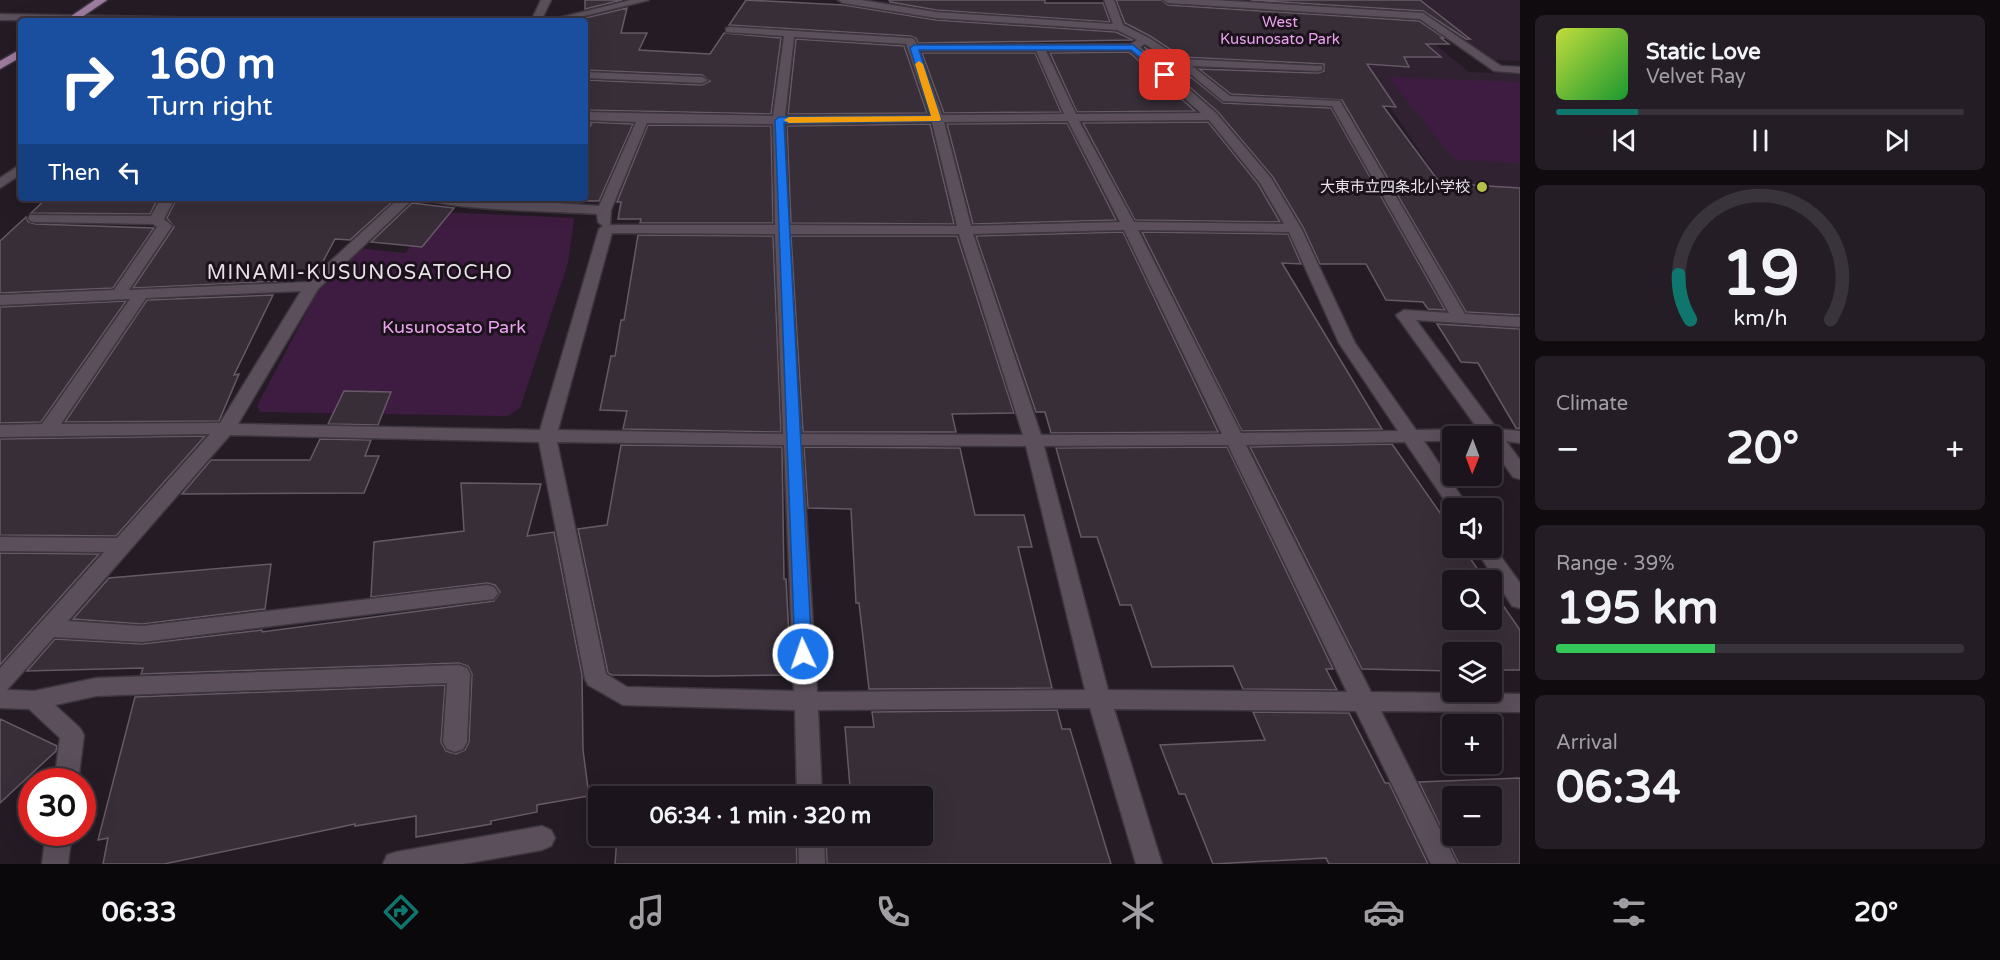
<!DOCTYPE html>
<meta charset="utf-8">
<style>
:root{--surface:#1b141c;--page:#241d25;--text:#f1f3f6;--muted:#a09ea3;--line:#39333b;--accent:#0f766e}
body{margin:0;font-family:"Varela Round","Noto Sans JP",sans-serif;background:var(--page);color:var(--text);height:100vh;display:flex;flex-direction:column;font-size:22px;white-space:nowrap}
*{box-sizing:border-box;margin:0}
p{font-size:20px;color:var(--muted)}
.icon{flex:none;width:33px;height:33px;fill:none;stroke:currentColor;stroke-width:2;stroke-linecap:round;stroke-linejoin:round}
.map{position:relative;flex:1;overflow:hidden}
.details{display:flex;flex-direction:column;gap:15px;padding:15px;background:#0f0b0f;width:480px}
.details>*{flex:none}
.top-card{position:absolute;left:18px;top:18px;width:570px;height:183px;border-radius:6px;box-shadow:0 6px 24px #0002,0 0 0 2px var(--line);background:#1a4fa0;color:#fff;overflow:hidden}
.needle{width:39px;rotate:181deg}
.tools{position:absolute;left:1442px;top:426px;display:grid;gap:12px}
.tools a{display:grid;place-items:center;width:60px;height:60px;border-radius:6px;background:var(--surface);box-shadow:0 6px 24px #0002,0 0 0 2px var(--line);font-size:30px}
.speed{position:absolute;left:18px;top:768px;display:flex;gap:12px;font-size:30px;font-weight:700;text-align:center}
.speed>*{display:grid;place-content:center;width:78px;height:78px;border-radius:50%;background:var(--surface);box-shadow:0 6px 24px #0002,0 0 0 2px var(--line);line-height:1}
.speed .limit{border:9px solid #d22;background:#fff;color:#111}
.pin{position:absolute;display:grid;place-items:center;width:51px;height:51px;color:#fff;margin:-26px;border-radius:12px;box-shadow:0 3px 9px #0006}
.me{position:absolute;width:66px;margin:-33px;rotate:357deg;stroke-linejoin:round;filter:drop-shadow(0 0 4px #0008)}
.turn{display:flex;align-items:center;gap:21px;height:126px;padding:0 30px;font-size:27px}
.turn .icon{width:78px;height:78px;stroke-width:2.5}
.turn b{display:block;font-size:42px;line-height:51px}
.then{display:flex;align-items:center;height:57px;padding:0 30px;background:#0003;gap:12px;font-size:22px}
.big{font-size:45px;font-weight:700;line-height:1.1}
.details .card{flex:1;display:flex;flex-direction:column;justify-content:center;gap:9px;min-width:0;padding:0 21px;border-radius:9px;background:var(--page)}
.details .dial{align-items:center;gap:0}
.dial svg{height:156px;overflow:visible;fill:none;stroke:var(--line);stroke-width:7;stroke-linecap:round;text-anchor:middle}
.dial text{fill:var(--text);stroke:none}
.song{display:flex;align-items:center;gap:18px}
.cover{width:72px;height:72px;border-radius:9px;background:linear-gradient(135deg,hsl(70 70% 55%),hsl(130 70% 35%))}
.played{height:6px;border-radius:3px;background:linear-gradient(90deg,var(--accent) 20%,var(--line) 20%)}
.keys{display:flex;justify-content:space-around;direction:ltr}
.heat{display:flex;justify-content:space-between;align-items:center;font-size:33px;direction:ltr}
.charge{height:9px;border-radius:4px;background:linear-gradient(90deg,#34c759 39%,var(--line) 0)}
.trip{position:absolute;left:588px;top:786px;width:345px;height:60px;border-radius:6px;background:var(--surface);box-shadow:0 6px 24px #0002,0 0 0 2px var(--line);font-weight:700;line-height:60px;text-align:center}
.tabs{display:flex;height:96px;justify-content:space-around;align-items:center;background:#0b080b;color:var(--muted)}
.tabs .icon{width:42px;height:42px}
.tabs .current{color:var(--accent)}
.tabs b{font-size:27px;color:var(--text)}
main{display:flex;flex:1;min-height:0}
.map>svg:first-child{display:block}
.built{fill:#302231}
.green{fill:#3e1c41}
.building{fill:#382e38;stroke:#655965;stroke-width:1.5;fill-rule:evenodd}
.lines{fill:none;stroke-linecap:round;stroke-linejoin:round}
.minor-casing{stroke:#3d363e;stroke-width:3}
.major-casing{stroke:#3d363e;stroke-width:3}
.minor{fill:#5a4f5a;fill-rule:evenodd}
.major{fill:#9e7ba0;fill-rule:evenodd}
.route{fill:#1a73e8;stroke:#114b97;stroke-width:1.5}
.slow{fill:#f59e0b}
.poi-dot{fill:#b5c249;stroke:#1b121b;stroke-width:2}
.labels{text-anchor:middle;stroke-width:6;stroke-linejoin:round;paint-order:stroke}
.far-park-label{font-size:15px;fill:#eba2ef;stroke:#1b121b}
.far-poi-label{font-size:15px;fill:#e9e2e9;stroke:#1b121b;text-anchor:end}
.park-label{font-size:18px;fill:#eba2ef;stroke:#1b121b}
.neighbourhood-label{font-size:20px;letter-spacing:1.5px;fill:#e9e2e9;stroke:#1b121b}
</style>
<main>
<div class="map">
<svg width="1520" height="864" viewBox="0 0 1520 864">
<rect width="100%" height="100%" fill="#241b25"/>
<!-- built -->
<path class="built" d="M1360 0H1520V61L1492 60 1429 15 1371 9Z
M1291 11 1404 19 1469 72 1520 74V299L1364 69 1338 55Z"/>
<!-- green -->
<path class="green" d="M1388 77 1520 82V163L1455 160Z
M441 212 574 218 568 263 520 408 507 416 260 412 257 406 324 279 357 248 405 253Z"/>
<!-- building -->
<path class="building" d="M585 0H622L585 9Z
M746 0 844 5 936 20 1116 32 1133 40 918 43 916 38 910 36 729 25Z
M889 0H1045V3H1103L1110 22 936 10 890 2Z
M1116 0H1161L1168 5 1419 21 1444 38H1441L1449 44H1426L1441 57H1404L1409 67 1367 64 1396 107 1383 106 1440 183 1520 188V315L1466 312 1342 100 1231 94 1199 69 1318 73 1324 71V64L1182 57 1150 36 1125 23Z
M1250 0H1420L1470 39H1466L1423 11Z
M627 8 621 33H647L639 50 710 54 724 33 781 38 771 114 585 110V80L702 85 710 81 702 75 585 70V18Z
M796 39 904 46 927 113 788 114Z
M1144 47 1192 78 1223 103 1331 108 1445 310 1428 309 1423 302 1386 300 1366 264H1320L1303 227 1273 177 1218 112Z
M1129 52 1195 111 1077 112 1050 53Z
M922 53H1035L1061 112 944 113Z
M588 122 633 124 599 201H585V135L592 123Z
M1208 122 1258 184 1280 222 1135 220 1083 123Z
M1067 123 1116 220 973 224 947 124Z
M930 124 954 224 791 223 787 126Z
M648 125 771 126 773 223H640L641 219H618L621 202H617Z
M47 198H158L150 214 31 213Z
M177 198H365L393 201 350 240 335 239 320 267 312 275H283L280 281 133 288 174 227 167 218Z
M412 203 454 208 422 247 371 242Z
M26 217 28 222 35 224 154 228 113 288 0 293V241Z
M1123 232 1218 432 1051 433 1045 412H1036L976 236Z
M1142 232 1288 234 1301 264 1282 263 1382 429 1242 431Z
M638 235 773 236 781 432 623 429 627 411 600 410 611 356H615L621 320H624Z
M791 236H957L1014 413 952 414 956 432H803Z
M273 295 234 375 239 374 219 421 65 422 147 300Z
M126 301 41 422 0 423V307Z
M1437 324 1520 329V429L1516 428 1478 363 1461 362Z
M344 391 391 392 378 425 328 424Z
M205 436 116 536 0 535V439Z
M320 439 371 440 365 456H379L364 493 182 494 211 460H310Z
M1392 444 1452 530V548H1463L1485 580H1452V620H1491V588L1520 630V670H1491V652H1452V671L1362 669 1250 447Z
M621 445 782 447 784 579H786L791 675 713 676 612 675 608 673 578 529 607 525Z
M804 447 960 448 975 515H1024L1032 547H1018L1052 688 869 689 859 603H856L851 509 808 508Z
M1227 447 1333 669H1326L1337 690 1243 689 1233 666 1152 667 1131 605H1120L1097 537H1081L1056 448Z
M461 483 541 484 527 536 554 532 582 675 583 750 589 796 537 805V812L491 821V824L416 837V816L355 826V824L164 864H103L108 838 98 840 135 697 445 685 441 742 446 751 456 754 465 750 469 742 472 674 468 666 459 663 141 674 143 668 27 671 55 639 142 644 262 630V632L494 601 500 592 495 585 487 583 371 597 374 542 464 531Z
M0 553 99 554 0 665Z
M271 564 265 609 142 624 73 619 109 578Z
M1057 710 1062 729H1070L1111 864H827L826 836H922V796H824L833 795V787H850L845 727H874L872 712Z
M1253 712 1349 713 1385 783H1389L1428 864H1329L1326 858 1213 864 1185 794H1179L1160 745 1265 740Z
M0 719 57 746 56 751 0 803Z
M1520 778V864H1459L1419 782ZM1452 796H1491V836H1452Z
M621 793H707V796H621Z
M617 836H796L797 864H615Z"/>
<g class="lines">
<!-- minor casing -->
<g class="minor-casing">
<path id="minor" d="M541 0H551L541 21H531Z
M631 0H649L564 21H546Z
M838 0H861L936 12 1113 24 1104 0H1114L1123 25 1149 38 1181 59 1322 66V70L1318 71 1192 66 1230 96 1340 101 1465 314 1520 317V327L1416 320 1497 429 1520 431V443L1506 441 1520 460V479L1513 477 1491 446V436H1452V441H1424L1469 508H1452V511L1405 442 1246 445 1371 692 1520 694V712L1381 711 1457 864H1431L1356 711 1114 709 1162 864H1136L1090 708 818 710 822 796H797L795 710 623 705 588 685 585 679 539 442 230 435 68 621 142 626 487 585 494 587 498 593 494 599 142 642 54 637 7 690 34 691 96 678 459 665 467 668 470 674 467 742 463 749 455 752 447 749 443 742 447 683 96 696 55 705 80 728 84 735 78 782H54L60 738 29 709 0 708V668L104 552 0 551V537L117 538 210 434 0 437V425L42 424 130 299 0 305V295L114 290 157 227 153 224 35 222 30 221 28 218 30 215 151 216 161 198H175L164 219 172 226 129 290 308 282 399 198H414L318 289 238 424 540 430 599 229 603 226 598 222 597 214C572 212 437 210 425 198H488L599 206 636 122 585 120V112L773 116 784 36 726 32V28L730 27 910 38 914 39 917 45 1131 44 1137 40 1117 30 936 18 843 3ZM794 37 906 44 930 115 785 116ZM1145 44 1193 76 1223 101 1332 106 1449 313 1404 310 1396 315 1478 429 1416 430 1355 343 1301 228 1271 178 1216 113 1140 47ZM1130 50 1201 113 1076 114 1046 51ZM919 51H1036L1064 114 942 115ZM1209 120 1260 183 1284 224 1134 222 1079 121ZM1068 121 1120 222 971 226 944 122ZM932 122 957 226 789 225 785 124ZM647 123 773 124 775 225H610L611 210ZM1124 230 1222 434 1041 435 973 234ZM1138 230 1289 232 1339 343 1398 431 1241 433ZM612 233 775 234 783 434 558 430ZM789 234H959L1023 435 801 434ZM301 291 220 423 61 424 146 298ZM557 442 784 445 794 691 627 687 606 674ZM802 445 1026 446 1085 690 817 692ZM1228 445 1347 692 1108 690 1044 446Z
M1163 0H1214L1423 13 1501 66 1520 67V73L1494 71 1420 19 1168 3Z
M0 14 212 18 217 21 0 20Z
M585 72 702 77 708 80 702 83 585 78Z
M21 164V174L0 188V178Z
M1491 543 1520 583V608L1512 606 1475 548H1491Z
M542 826 551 830 555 838 551 846 542 850 463 864H383L387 855 396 852Z
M46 832H72L68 864H42Z
M798 836H824L825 864H799Z"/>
</g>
<!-- major casing -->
<g class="major-casing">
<path id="major" d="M95 0H107L76 21H64Z
M21 49V57L0 69V61Z"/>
</g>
<!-- minor -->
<use href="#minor" class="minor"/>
<!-- major -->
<use href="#major" class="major"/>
</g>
<!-- route -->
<path class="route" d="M1133 45 1168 73V76H1162L1131 50H919L941 119 940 121 784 123 812 654 809 658 803 660 797 658 795 654 775 120 779 117 931 116 910 48 914 45Z"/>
<!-- slow -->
<path class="slow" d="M919 61 923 64 941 119 940 121 789 123 784 120 789 117 931 116 915 64Z"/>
<!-- markers -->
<circle class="poi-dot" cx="1482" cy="187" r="6"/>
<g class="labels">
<!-- far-park labels -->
<g class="far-park-label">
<text x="1280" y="27">West<tspan x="1280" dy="17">Kusunosato Park</tspan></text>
</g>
<!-- far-poi labels -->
<g class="far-poi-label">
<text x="1470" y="192">大東市立四条北小学校</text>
</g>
<!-- park labels -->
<g class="park-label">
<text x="454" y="333">Kusunosato Park</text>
</g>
<!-- neighbourhood labels -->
<g class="neighbourhood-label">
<text x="360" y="279">MINAMI-KUSUNOSATOCHO</text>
</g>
</g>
</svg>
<div class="tools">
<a><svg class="needle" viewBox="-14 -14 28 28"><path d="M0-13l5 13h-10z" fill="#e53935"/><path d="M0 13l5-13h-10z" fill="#a09ea3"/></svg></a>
<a><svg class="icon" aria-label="sound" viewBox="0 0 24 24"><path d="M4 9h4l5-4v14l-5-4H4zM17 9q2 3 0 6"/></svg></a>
<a><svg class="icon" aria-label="search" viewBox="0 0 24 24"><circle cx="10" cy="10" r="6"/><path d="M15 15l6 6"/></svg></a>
<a><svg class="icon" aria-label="layers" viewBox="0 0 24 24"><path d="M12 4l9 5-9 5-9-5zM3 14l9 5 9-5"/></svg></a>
<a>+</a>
<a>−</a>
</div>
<div class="speed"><div class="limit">30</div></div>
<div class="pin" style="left:1165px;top:75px;background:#d93025"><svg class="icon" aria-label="arrive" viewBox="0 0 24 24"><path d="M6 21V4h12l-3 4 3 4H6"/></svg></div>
<svg class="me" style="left:803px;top:654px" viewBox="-20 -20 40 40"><circle r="17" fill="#1a73e8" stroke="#fff" stroke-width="3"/><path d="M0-11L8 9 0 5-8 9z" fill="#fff"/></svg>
<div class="trip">06:34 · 1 min · 320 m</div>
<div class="top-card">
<div class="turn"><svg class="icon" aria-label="right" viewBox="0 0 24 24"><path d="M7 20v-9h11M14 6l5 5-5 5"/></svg><div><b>160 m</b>Turn right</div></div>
<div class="then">Then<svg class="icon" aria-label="left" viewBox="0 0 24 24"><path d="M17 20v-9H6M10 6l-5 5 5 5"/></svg></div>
</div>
</div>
<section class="details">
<div class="card">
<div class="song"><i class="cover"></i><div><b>Static Love</b><p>Velvet Ray</p></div></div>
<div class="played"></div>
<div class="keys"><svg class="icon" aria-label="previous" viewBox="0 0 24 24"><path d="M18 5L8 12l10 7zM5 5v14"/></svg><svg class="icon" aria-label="pause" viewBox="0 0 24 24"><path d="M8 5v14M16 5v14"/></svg><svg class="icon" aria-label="next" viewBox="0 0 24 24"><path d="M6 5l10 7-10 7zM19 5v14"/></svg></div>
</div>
<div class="card dial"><svg viewBox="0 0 100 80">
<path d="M14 69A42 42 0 1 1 86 69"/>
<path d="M14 69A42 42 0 0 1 8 46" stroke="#0f766e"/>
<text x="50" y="56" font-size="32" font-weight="700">19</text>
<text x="50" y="72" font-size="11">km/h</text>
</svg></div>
<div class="card"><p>Climate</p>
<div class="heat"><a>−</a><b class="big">20°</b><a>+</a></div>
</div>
<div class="card"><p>Range · 39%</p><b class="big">195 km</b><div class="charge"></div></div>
<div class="card"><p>Arrival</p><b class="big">06:34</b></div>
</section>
</main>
<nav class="tabs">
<b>06:33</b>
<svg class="icon current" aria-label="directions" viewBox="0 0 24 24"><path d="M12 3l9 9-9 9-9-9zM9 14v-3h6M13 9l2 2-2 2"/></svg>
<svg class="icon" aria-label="music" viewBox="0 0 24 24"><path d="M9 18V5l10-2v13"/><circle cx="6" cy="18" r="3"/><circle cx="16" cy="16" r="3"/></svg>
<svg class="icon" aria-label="phone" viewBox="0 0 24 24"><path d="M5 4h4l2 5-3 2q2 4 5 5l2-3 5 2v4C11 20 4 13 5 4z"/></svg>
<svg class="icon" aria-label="climate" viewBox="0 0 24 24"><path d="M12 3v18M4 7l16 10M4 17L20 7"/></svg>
<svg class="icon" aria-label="car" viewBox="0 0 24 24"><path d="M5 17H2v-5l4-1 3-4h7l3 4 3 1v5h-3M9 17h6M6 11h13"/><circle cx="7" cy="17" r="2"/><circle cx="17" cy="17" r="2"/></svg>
<svg class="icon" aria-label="filters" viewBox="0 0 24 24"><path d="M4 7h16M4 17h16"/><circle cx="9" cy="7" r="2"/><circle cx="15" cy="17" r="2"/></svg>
<b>20°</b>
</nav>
